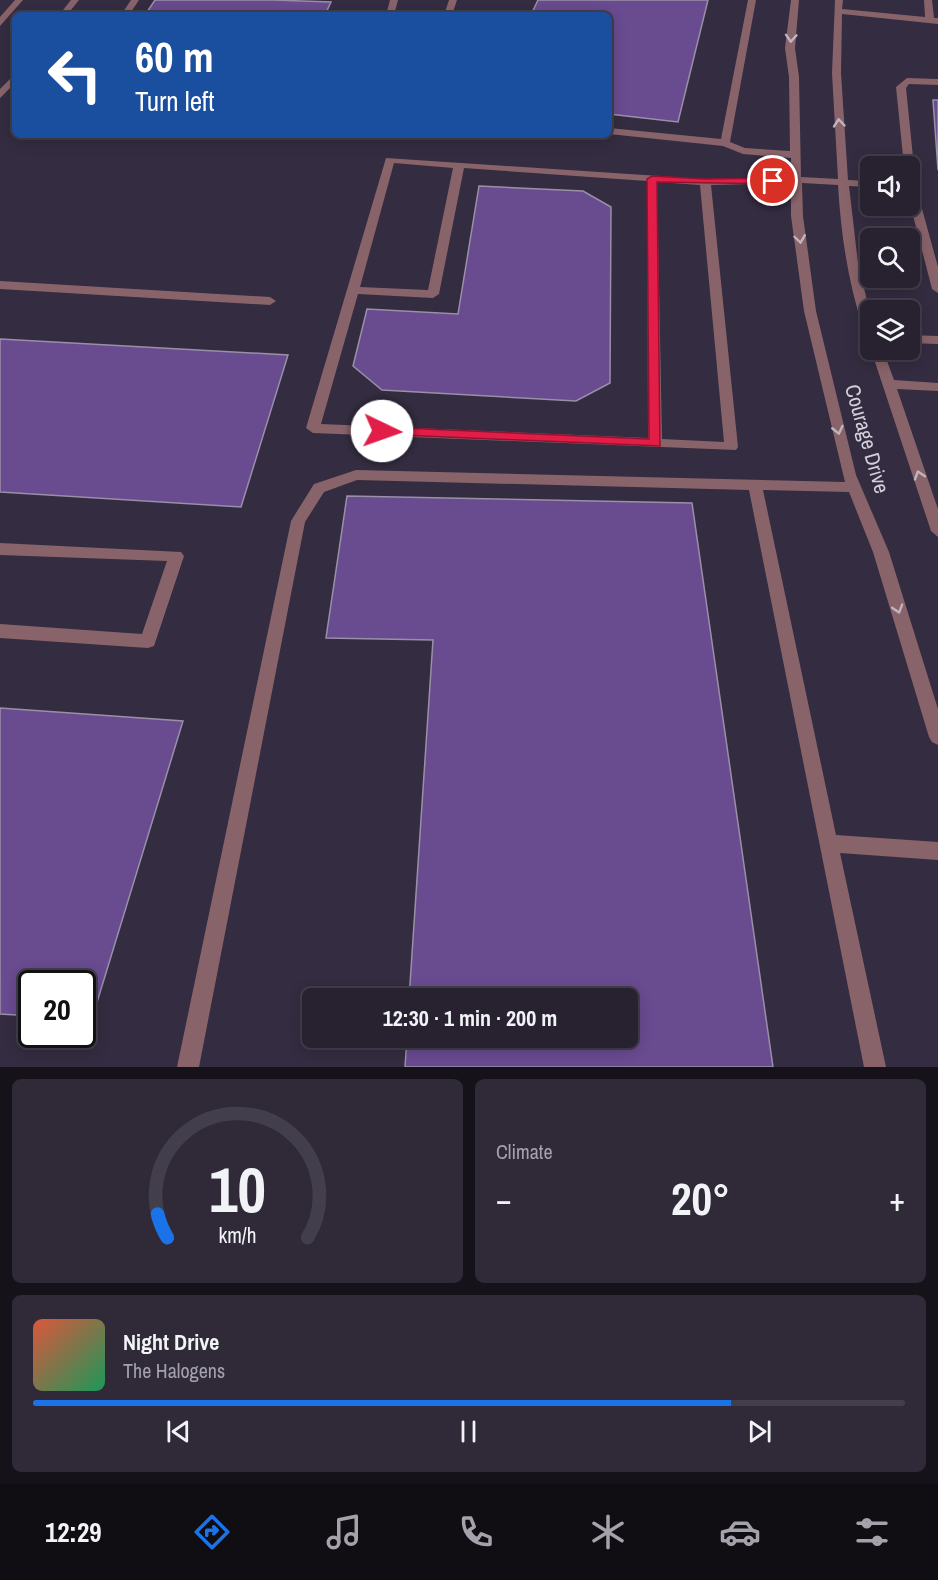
<!DOCTYPE html>
<meta charset="utf-8">
<style>
:root{--surface:#272130;--page:#2f2938;--text:#f1f3f6;--muted:#a4a3ab;--line:#433e4c;--accent:#1a73e8}
body{margin:0;font-family:"Archivo Narrow",sans-serif;background:var(--page);color:var(--text);height:100vh;display:flex;flex-direction:column;font-size:22px;white-space:nowrap}
*{box-sizing:border-box;margin:0}
p{font-size:20px;color:var(--muted)}
.icon{flex:none;width:33px;height:33px;fill:none;stroke:currentColor;stroke-width:2;stroke-linecap:round;stroke-linejoin:round}
.map{position:relative;height:1067px;overflow:hidden}
.side{display:flex;flex-direction:column;gap:12px;padding:12px;background:#15121a;flex:1}
.side>*{flex:none}
.guide{position:absolute;left:12px;top:12px;width:600px;height:126px;border-radius:9px;box-shadow:0 3px 15px #0003,0 0 0 2px var(--line);background:#1a4fa0;color:#fff;overflow:hidden}
.controls{position:absolute;left:860px;top:156px;display:grid;gap:12px}
.controls a{display:grid;place-items:center;width:60px;height:60px;border-radius:9px;background:var(--surface);box-shadow:0 3px 15px #0003,0 0 0 2px var(--line);font-size:30px}
.speed{position:absolute;left:18px;top:970px;display:flex;gap:12px;font-size:30px;font-weight:700;text-align:center}
.speed>*{display:grid;place-content:center;width:78px;height:78px;border-radius:50%;background:var(--surface);box-shadow:0 3px 15px #0003,0 0 0 2px var(--line);line-height:1}
.speed .limit{border:3px solid #111;border-radius:9px;background:#fff;color:#111}
.pin{position:absolute;display:grid;place-items:center;width:51px;height:51px;color:#fff;margin:-26px;border:3px solid #fff;border-radius:50%;box-shadow:0 2px 6px #0007}
.me{position:absolute;width:66px;margin:-33px;rotate:93deg;stroke-linejoin:round;filter:drop-shadow(0 0 4px #0008)}
.turn{display:flex;align-items:center;gap:21px;height:126px;padding:0 24px;font-size:27px}
.turn .icon{width:78px;height:78px;stroke-width:2.5}
.turn b{display:block;font-size:42px;line-height:51px}
.big{font-size:45px;font-weight:800;line-height:1.1}
.side .widget{flex:1;display:flex;flex-direction:column;justify-content:center;gap:9px;min-width:0;padding:0 21px;border-radius:9px;background:var(--page)}
.side .dial{align-items:center;gap:0}
.dial svg{height:156px;overflow:visible;fill:none;stroke:var(--line);stroke-width:7;stroke-linecap:round;text-anchor:middle}
.dial text{fill:var(--text);stroke:none}
.song{display:flex;align-items:center;gap:18px}
.cover{width:72px;height:72px;border-radius:9px;background:linear-gradient(135deg,hsl(10 70% 55%),hsl(150 70% 35%))}
.played{height:6px;border-radius:3px;background:linear-gradient(90deg,var(--accent) 80%,var(--line) 80%)}
.keys{display:flex;justify-content:space-around;direction:ltr}
.heat{display:flex;justify-content:space-between;align-items:center;font-size:33px;direction:ltr}
.side .tiles{flex:1;display:grid;gap:12px;grid-template-columns:1fr 1fr}
.widget:last-child{grid-column:span 2}
.trip{position:absolute;left:302px;top:988px;width:336px;height:60px;border-radius:9px;background:var(--surface);box-shadow:0 3px 15px #0003,0 0 0 2px var(--line);font-weight:800;line-height:60px;text-align:center}
.tabs{display:flex;height:96px;justify-content:space-around;align-items:center;background:#100d13;color:var(--muted)}
.tabs .icon{width:42px;height:42px}
.tabs .on{color:var(--accent)}
.tabs b{font-size:27px;color:var(--text)}
.map>svg:first-child{display:block}
.building{fill:#694b90;stroke:#9990a8;stroke-width:1.5}
.lines{fill:none;stroke-linecap:round;stroke-linejoin:round}
.minor{fill:#89636a;fill-rule:evenodd}
.oneway{stroke:#c1b4c0}
.route{fill:#e11d48;stroke:#92132f;stroke-width:1.5}
.labels{text-anchor:middle;stroke-width:4.5;stroke-linejoin:round;paint-order:stroke}
.street-label{font-size:21px;fill:#d4cfdc;stroke:#342c40}
</style>
<div class="map">
<svg width="938" height="1067" viewBox="0 0 938 1067">
<rect width="100%" height="100%" fill="#342c40"/>
<!-- building -->
<path class="building" d="M155 0H274L331 2 325 15H145Z
M538 0H708L678 122 609 114V15H531Z
M933 100H938V170Z
M479 186 583 191 611 207 610 383 576 401 382 390 353 366 367 309 458 314Z
M0 339 288 355 241 507 0 492Z
M347 496 692 503 773 1067H405L407 1038H627V999H409L433 640 326 638Z
M0 708 183 721 91 1022 82 1021V984H32V1016L0 1014Z"/>
<g class="lines">
<!-- minor -->
<path class="minor" d="M15 0H23L0 26V17Z
M71 0H79L67 15H59Z
M131 0H139L129 15H121Z
M390 0H398L394 15H386Z
M449 0H457L452 15H444Z
M748 0H756L730 142 745 148 790 151 789 77 785 48 791 0H799L795 48 799 77 801 177 838 179 832 73 835 0H843L842 9 925 17 924 0H932L934 18H938V24L842 14 841 73 848 180 870 181V187L849 186 858 263 870 313V335L864 331C848 283 841 235 838 185L802 183 803 216 816 311 856 475 889 552 938 709V745L932 742 929 737 873 552 849 492 763 490 836 835 938 842V860L840 853 886 1067H864L749 490 357 480 324 492 305 522 199 1067H177L291 521 314 484 356 470 845 482 804 311 791 216V183L711 185 738 447 736 450 313 433 306 428 386 158 705 179 791 177V158L743 154 723 146 609 134V128L721 139ZM394 163 453 168 428 290 360 287ZM464 168 647 181 648 438 321 424 358 294 433 298 439 294ZM657 182 700 185 724 442 662 439Z
M15 74V83L0 98V89Z
M907 78 938 79V85L909 84 906 88 916 187 938 267V293L932 289 909 200V166H904L896 87Z
M0 281 270 297 276 301 270 305 0 289Z
M909 335 938 336V344L909 343Z
M871 350H883L894 380 938 383V391L897 389 938 509V537L931 531Z
M0 543 181 552 184 556 154 646 148 648 0 638V624L142 634 167 561 0 555Z"/>
</g>
<!-- one-way arrows -->
<defs><path id="oneway-chevron" d="M-2-3.5L2.5 0L-2 3.5" fill="none" stroke-width="1.6" stroke-linecap="round" stroke-linejoin="round" transform="scale(1.5)"/></defs>
<g class="oneway">
<use href="#oneway-chevron" transform="translate(791 38) rotate(94)"/>
<use href="#oneway-chevron" transform="translate(839 123) rotate(-95)"/>
<use href="#oneway-chevron" transform="translate(800 239) rotate(82)"/>
<use href="#oneway-chevron" transform="translate(838 430) rotate(77)"/>
<use href="#oneway-chevron" transform="translate(919 475) rotate(-108)"/>
<use href="#oneway-chevron" transform="translate(898 609) rotate(73)"/>
</g>
<!-- route -->
<path class="route" d="M652 176 705 179 773 178 778 181 773 184 657 182 660 446 377 434V428L382 427 649 439 647 179Z"/>
<g class="labels">
<!-- street labels -->
<g class="street-label">
<text transform="translate(867 439) rotate(74)" y="7">Courage Drive</text>
</g>
</g>
</svg>
<div class="controls">
<a><svg class="icon" aria-label="sound" viewBox="0 0 24 24"><path d="M4 9h4l5-4v14l-5-4H4zM17 9q2 3 0 6"/></svg></a>
<a><svg class="icon" aria-label="search" viewBox="0 0 24 24"><circle cx="10" cy="10" r="6"/><path d="M15 15l6 6"/></svg></a>
<a><svg class="icon" aria-label="layers" viewBox="0 0 24 24"><path d="M12 4l9 5-9 5-9-5zM3 14l9 5 9-5"/></svg></a>
</div>
<div class="speed"><div class="limit">20</div></div>
<div class="pin" style="left:773px;top:181px;background:#d93025"><svg class="icon" aria-label="arrive" viewBox="0 0 24 24"><path d="M6 21V4h12l-3 4 3 4H6"/></svg></div>
<svg class="me" style="left:382px;top:431px" viewBox="-20 -20 40 40"><circle r="19" fill="#fff"/><path d="M0-13L10 11 0 6-10 11z" fill="#e11d48"/></svg>
<div class="trip">12:30 · 1 min · 200 m</div>
<div class="guide">
<div class="turn"><svg class="icon" aria-label="left" viewBox="0 0 24 24"><path d="M17 20v-9H6M10 6l-5 5 5 5"/></svg><div><b>60 m</b>Turn left</div></div>
</div>
</div>
<section class="side">
<div class="tiles">
<div class="widget dial"><svg viewBox="0 0 100 80">
<path d="M14 69A42 42 0 1 1 86 69"/>
<path d="M14 69A42 42 0 0 1 9 57" stroke="#1a73e8"/>
<text x="50" y="56" font-size="32" font-weight="700">10</text>
<text x="50" y="72" font-size="11">km/h</text>
</svg></div>
<div class="widget"><p>Climate</p>
<div class="heat"><a>−</a><b class="big">20°</b><a>+</a></div>
</div>
<div class="widget">
<div class="song"><i class="cover"></i><div><b>Night Drive</b><p>The Halogens</p></div></div>
<div class="played"></div>
<div class="keys"><svg class="icon" aria-label="previous" viewBox="0 0 24 24"><path d="M18 5L8 12l10 7zM5 5v14"/></svg><svg class="icon" aria-label="pause" viewBox="0 0 24 24"><path d="M8 5v14M16 5v14"/></svg><svg class="icon" aria-label="next" viewBox="0 0 24 24"><path d="M6 5l10 7-10 7zM19 5v14"/></svg></div>
</div>
</div>
</section>
<nav class="tabs">
<b>12:29</b>
<svg class="icon on" aria-label="directions" viewBox="0 0 24 24"><path d="M12 3l9 9-9 9-9-9zM9 14v-3h6M13 9l2 2-2 2"/></svg>
<svg class="icon" aria-label="music" viewBox="0 0 24 24"><path d="M9 18V5l10-2v13"/><circle cx="6" cy="18" r="3"/><circle cx="16" cy="16" r="3"/></svg>
<svg class="icon" aria-label="phone" viewBox="0 0 24 24"><path d="M5 4h4l2 5-3 2q2 4 5 5l2-3 5 2v4C11 20 4 13 5 4z"/></svg>
<svg class="icon" aria-label="climate" viewBox="0 0 24 24"><path d="M12 3v18M4 7l16 10M4 17L20 7"/></svg>
<svg class="icon" aria-label="car" viewBox="0 0 24 24"><path d="M5 17H2v-5l4-1 3-4h7l3 4 3 1v5h-3M9 17h6M6 11h13"/><circle cx="7" cy="17" r="2"/><circle cx="17" cy="17" r="2"/></svg>
<svg class="icon" aria-label="filters" viewBox="0 0 24 24"><path d="M4 7h16M4 17h16"/><circle cx="9" cy="7" r="2"/><circle cx="15" cy="17" r="2"/></svg>
</nav>
